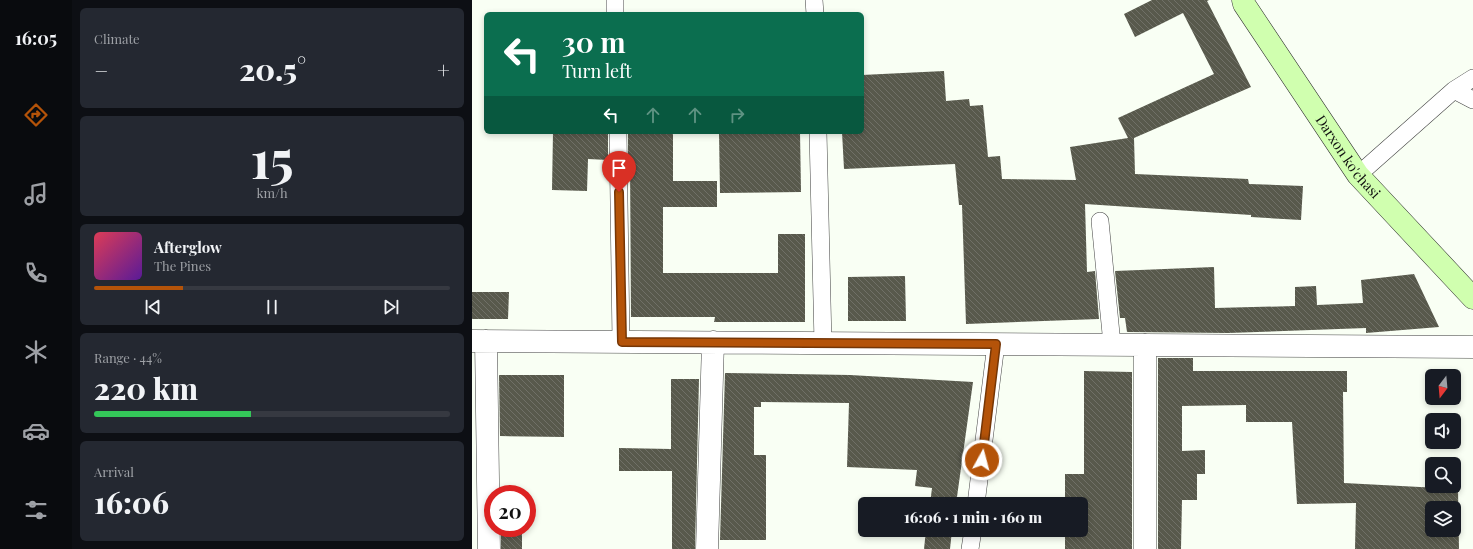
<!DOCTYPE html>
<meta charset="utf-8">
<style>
:root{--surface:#171b24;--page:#242831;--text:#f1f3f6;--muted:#9ea1a6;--line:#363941;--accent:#b45309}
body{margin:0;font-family:"Playfair Display",serif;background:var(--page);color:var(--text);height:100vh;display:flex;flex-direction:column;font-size:15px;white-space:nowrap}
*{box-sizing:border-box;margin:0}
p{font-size:13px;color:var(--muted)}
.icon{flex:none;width:22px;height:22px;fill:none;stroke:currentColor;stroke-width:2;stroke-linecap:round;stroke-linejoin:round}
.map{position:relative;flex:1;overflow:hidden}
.details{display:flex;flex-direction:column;gap:8px;padding:8px;background:#0d0f14;width:400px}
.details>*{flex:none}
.hud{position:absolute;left:12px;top:12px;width:380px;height:122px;border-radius:6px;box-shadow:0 2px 6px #0003;background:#0b6e4f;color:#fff;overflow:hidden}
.needle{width:26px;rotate:196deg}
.fabs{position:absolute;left:953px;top:369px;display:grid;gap:8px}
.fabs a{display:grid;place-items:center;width:36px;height:36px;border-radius:6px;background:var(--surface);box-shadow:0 2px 6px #0003;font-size:20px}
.speed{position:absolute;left:12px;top:485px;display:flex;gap:8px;font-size:20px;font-weight:700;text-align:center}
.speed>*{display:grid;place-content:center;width:52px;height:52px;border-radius:50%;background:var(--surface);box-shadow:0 2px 6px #0003;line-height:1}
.speed .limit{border:6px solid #d22;background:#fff;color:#111}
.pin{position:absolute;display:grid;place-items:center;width:34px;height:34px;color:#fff;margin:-41px -17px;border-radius:50% 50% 50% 0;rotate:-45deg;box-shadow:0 0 4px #0007}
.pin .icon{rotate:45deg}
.me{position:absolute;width:44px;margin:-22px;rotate:7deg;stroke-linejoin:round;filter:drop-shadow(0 0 3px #0008)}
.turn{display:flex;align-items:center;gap:14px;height:84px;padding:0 12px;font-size:18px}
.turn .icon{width:52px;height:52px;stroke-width:2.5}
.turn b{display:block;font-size:28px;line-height:34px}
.lanes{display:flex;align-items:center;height:38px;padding:0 12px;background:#0003;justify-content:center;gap:20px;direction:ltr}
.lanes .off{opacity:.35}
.big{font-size:30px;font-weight:800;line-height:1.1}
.details .widget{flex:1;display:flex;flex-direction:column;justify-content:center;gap:6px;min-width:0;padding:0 14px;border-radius:6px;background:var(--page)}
.details .dial{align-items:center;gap:0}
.dial b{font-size:52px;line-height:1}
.song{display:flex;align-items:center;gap:12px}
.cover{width:48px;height:48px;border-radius:6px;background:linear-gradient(135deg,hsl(350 70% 55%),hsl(270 70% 35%))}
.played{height:4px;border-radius:2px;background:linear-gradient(90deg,var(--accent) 25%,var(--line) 25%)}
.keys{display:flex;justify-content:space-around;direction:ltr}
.heat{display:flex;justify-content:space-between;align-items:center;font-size:22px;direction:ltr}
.charge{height:6px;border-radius:3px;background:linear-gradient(90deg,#34c759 44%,var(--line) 0)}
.trip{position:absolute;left:386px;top:497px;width:230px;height:40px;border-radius:6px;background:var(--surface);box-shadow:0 2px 6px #0003;font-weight:800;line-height:40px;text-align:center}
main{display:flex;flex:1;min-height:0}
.tabs{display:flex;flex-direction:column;width:72px;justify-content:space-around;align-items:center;background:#090b0e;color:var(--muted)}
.tabs .icon{width:28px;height:28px}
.tabs .on{color:var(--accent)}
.tabs b{font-size:18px;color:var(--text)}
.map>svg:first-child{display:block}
.building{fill:url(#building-back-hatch);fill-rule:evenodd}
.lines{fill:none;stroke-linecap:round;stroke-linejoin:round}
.lane-casing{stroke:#434343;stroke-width:18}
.street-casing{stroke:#434343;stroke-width:23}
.secondary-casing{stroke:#323232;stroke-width:23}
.lane{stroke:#fff;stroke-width:17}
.street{stroke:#fff;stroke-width:22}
.secondary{stroke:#d0ffaf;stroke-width:22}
.route-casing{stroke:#753606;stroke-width:10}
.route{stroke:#b45309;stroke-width:7}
.labels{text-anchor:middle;stroke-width:4;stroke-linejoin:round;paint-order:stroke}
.street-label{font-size:14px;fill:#101010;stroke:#fff}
</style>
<main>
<nav class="tabs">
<b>16:05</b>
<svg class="icon on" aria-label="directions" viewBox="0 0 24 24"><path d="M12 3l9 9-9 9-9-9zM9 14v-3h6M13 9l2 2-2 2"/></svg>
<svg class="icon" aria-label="music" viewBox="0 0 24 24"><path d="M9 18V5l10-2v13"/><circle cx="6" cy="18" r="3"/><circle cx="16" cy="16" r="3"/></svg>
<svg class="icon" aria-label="phone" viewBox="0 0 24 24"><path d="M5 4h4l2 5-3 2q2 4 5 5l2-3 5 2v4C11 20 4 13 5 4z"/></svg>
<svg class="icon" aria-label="climate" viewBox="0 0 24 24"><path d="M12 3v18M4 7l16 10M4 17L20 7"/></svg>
<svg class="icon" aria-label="car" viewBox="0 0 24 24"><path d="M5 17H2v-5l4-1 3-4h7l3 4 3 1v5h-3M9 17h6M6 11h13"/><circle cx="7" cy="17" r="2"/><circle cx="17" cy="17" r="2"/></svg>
<svg class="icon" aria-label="filters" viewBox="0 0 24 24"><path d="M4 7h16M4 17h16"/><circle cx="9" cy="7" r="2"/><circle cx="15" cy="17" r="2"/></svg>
</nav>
<section class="details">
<div class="widget"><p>Climate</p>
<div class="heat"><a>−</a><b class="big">20.5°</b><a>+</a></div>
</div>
<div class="widget dial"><b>15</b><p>km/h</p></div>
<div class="widget">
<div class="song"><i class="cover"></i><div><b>Afterglow</b><p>The Pines</p></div></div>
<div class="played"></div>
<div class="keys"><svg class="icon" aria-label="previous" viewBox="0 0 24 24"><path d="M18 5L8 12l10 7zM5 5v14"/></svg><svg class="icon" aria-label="pause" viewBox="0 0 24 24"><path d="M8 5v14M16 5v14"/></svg><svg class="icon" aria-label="next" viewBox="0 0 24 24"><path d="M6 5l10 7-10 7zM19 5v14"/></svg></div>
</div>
<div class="widget"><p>Range · 44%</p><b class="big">220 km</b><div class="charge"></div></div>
<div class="widget"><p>Arrival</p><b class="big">16:06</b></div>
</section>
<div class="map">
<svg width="1001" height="549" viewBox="0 0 1001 549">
<defs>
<pattern id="building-back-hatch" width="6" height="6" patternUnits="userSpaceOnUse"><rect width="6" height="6" fill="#58594c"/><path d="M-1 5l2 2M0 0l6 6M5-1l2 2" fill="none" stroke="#707067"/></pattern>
</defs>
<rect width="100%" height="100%" fill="#f9fff4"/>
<!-- building -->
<path class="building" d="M680 0H737L735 1 779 87 662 138 663 174 776 179 777 184 831 186 829 220 779 217V215L613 204 615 272 623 271 627 319 494 324 490 205H487L483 164 372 169 370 132H390V75L472 71 474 101 497 99 498 106 511 105 516 157 528 156 530 179 604 180 598 147 656 138 646 118 742 74 711 13 663 37 652 14Z
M81 132H136V160L116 159 115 191 80 190Z
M156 132H201V181H245V207H191V273H306V234H333V322H242L243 317H159L158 160H156Z
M247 132H328L329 192 248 193Z
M742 267 743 308 823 306V287L844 286 845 305 891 303 889 280 942 274 967 327 894 333V328L756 333 655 332 653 318H648L643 271Z
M433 276 434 321H376V277Z
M0 292H37L36 319H0Z
M686 358H721V371H875V392H871L872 483 986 489 987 549H883L884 503 825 504 820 422H774V405L710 406V451L733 450V474H725V500H710L709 549H686ZM960 508H982V530H960Z
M612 371 660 372V549H593V530H609V504H593V474H612Z
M253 373 378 375 501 382 484 504H458L460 488 443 486 445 470 375 467 377 403 289 402V407H282V455H294V540H248Z
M27 375H92V437L28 436Z
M199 379H227L223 549H200V471H147V448L199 449Z
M29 528H50V549H29Z
M454 530H480L478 549H452Z"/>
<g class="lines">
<!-- lane casing -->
<g class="lane-casing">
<path id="lane" d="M143 0V14
M342 0 343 14
M982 90 1001 100
M146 132 149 341
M346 132 351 343
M886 175 982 90 1001 78
M628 221 640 344
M504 504 524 344
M498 549 501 530"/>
</g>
<!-- street casing -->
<g class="street-casing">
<path id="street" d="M0 341 1001 347
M14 341 17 549
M673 345V549
M235 549 241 342"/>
</g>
<!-- secondary casing -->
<g class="secondary-casing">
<g id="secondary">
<path id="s1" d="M771 0 772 4 886 175 1001 298"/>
</g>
</g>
<!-- lane -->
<use href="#lane" class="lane"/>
<!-- street -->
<use href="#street" class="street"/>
<!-- secondary -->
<use href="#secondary" class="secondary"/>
</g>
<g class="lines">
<!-- route casing -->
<g class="route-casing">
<path id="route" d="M147 192 150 342 524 344 510 460"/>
</g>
<!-- route -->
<use href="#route" class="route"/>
</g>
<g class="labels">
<!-- street labels -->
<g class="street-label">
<text dy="5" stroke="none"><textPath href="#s1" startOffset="189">Darxon ko'chasi</textPath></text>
</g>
</g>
</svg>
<div class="fabs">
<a><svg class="needle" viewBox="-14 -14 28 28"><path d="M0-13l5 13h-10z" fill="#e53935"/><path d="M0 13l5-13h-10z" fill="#9ea1a6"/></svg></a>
<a><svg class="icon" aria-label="sound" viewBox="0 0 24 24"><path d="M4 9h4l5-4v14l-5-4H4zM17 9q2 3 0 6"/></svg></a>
<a><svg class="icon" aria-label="search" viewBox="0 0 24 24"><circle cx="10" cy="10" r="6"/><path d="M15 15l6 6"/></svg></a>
<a><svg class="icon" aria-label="layers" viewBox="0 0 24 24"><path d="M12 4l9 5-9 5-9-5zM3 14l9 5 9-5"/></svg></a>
</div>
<div class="speed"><div class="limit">20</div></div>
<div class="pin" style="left:147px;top:192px;background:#d93025"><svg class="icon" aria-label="arrive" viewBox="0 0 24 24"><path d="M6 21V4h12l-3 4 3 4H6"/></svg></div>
<svg class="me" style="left:510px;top:460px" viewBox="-20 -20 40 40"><circle r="17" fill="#b45309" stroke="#fff" stroke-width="3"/><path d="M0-11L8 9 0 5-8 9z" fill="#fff"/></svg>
<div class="trip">16:06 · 1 min · 160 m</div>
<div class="hud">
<div class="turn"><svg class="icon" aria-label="left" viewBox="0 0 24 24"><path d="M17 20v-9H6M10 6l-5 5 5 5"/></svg><div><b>30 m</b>Turn left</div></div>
<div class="lanes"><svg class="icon" aria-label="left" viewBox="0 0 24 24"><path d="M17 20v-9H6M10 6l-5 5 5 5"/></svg><svg class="icon off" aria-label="ahead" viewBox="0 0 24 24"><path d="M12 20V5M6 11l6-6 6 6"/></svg><svg class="icon off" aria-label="ahead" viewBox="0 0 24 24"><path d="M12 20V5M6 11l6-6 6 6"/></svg><svg class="icon off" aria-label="right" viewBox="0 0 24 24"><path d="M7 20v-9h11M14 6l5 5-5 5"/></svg></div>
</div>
</div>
</main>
